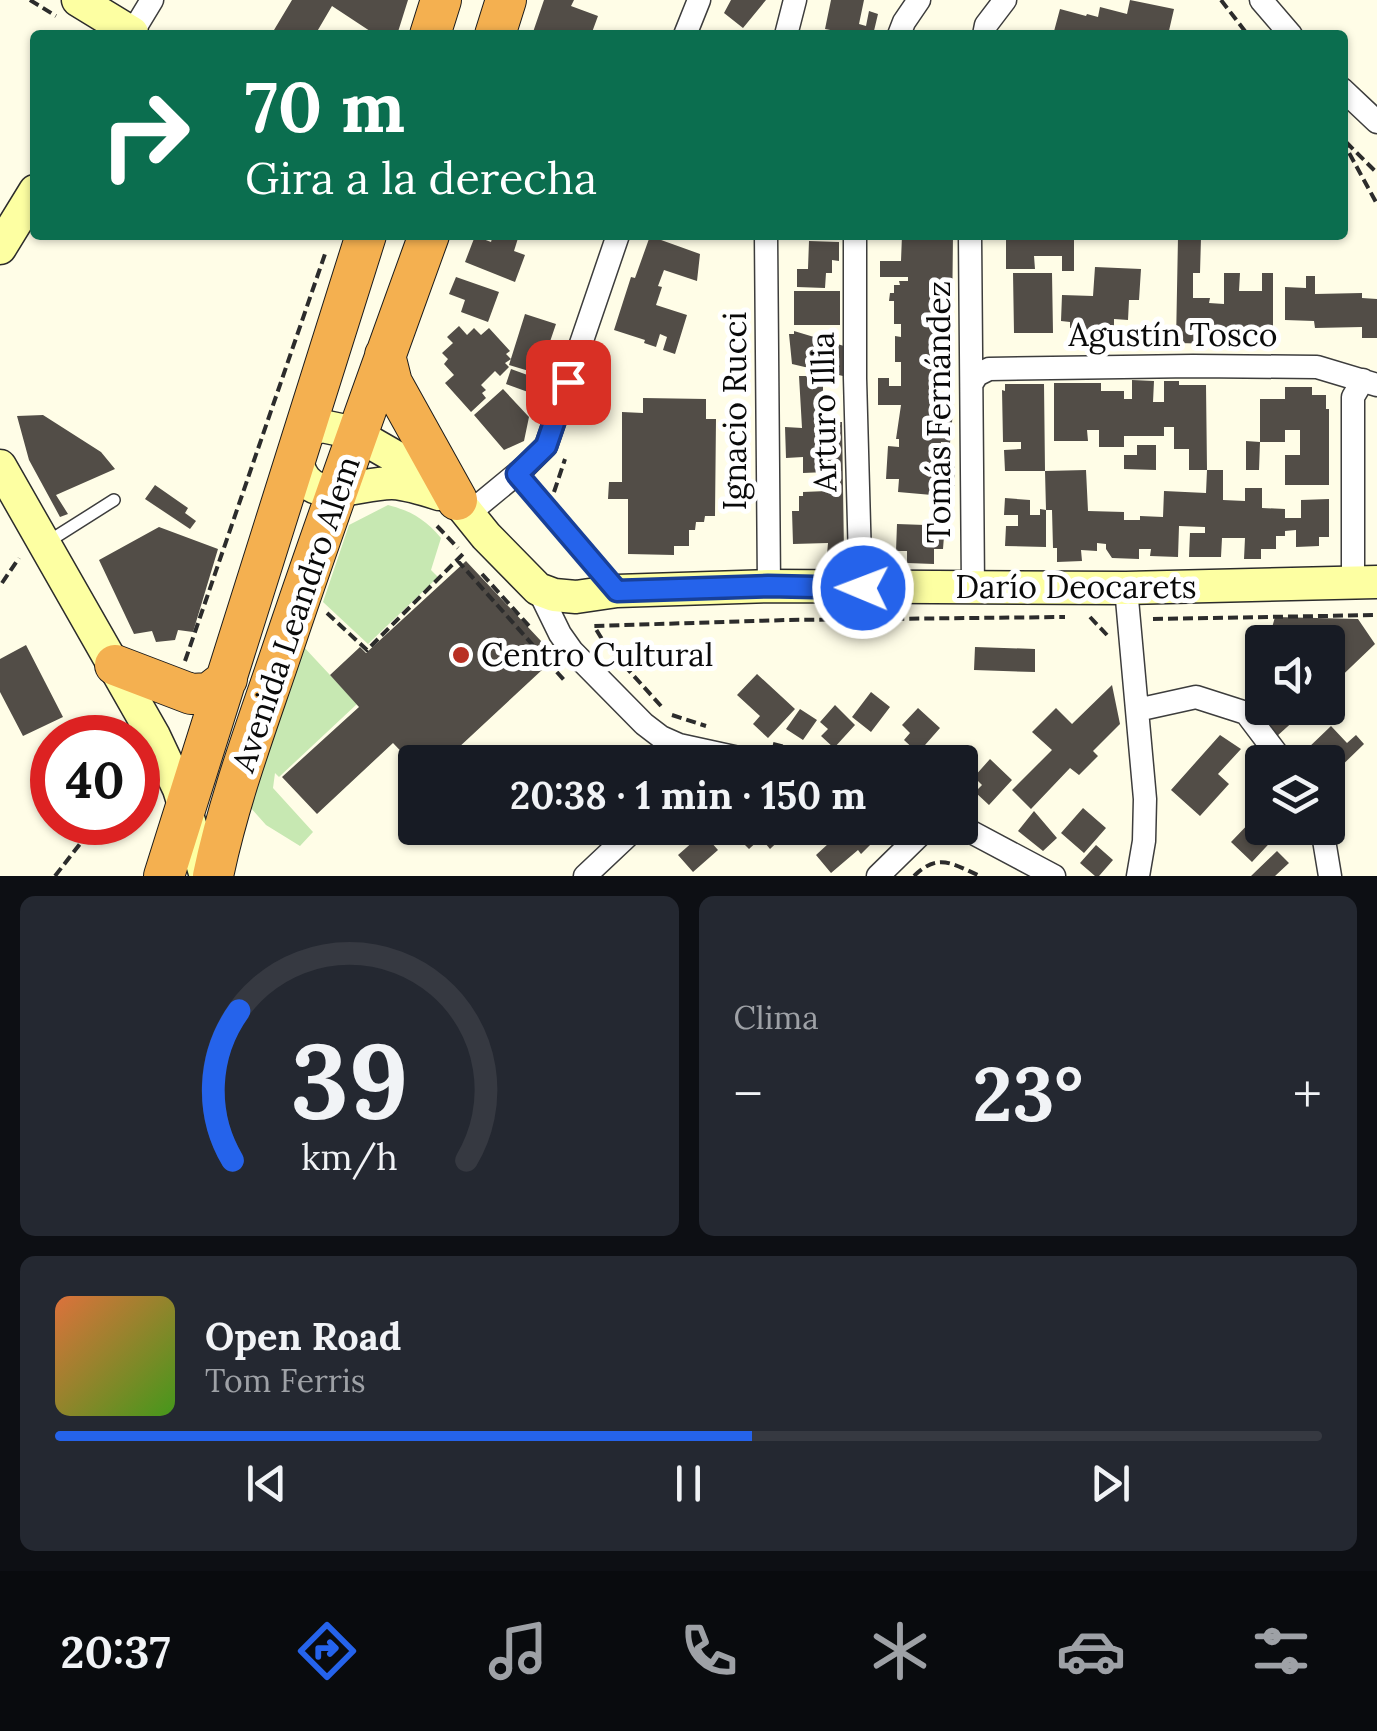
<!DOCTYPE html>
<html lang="es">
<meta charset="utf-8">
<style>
:root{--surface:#171b24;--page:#242831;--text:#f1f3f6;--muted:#9ea1a6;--line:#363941;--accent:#2563eb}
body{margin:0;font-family:Lora,serif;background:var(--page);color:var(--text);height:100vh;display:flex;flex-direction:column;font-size:38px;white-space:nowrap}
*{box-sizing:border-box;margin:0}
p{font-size:32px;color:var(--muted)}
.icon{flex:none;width:55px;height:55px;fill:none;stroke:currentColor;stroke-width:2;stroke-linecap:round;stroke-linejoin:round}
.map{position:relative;height:876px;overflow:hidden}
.details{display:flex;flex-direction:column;gap:20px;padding:20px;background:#0d0f14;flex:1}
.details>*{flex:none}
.hud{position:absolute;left:30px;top:30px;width:1318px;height:210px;border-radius:10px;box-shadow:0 2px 8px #0004;background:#0b6e4f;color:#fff;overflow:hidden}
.buttons{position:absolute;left:1245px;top:625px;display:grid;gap:20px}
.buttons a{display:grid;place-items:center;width:100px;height:100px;border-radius:10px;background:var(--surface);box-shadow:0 2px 8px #0004;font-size:50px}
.speed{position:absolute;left:30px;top:715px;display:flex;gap:20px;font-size:50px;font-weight:700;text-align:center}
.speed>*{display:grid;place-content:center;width:130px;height:130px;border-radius:50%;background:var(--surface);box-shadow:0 2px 8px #0004;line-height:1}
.speed .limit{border:15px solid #d22;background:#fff;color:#111}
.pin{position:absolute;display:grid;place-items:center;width:85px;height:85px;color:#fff;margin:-42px;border-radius:20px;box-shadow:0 5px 15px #0006}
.me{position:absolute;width:110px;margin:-55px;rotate:271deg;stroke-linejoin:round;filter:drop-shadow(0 0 8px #0008)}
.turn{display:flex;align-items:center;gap:35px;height:210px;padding:0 50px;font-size:45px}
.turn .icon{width:130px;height:130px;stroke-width:2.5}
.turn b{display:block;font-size:70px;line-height:85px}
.big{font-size:75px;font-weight:700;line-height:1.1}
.details .widget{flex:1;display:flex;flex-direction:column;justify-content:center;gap:15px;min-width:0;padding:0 35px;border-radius:15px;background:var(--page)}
.details .dial{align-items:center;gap:0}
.dial svg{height:260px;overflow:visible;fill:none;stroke:var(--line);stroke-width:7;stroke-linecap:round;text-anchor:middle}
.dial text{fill:var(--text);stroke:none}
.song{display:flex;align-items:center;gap:30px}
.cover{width:120px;height:120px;border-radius:15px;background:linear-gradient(135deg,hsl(20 70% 55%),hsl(100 70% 35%))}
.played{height:10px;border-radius:5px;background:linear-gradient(90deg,var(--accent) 55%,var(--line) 55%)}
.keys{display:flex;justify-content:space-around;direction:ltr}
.heat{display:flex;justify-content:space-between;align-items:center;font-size:55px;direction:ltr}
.details .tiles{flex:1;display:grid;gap:20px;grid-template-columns:1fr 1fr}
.widget:last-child{grid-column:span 2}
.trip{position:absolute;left:398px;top:745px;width:580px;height:100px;border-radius:10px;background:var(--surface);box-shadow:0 2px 8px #0004;font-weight:700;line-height:100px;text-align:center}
.menu{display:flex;height:160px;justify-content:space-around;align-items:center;background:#090b0e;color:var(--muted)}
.menu .icon{width:70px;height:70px}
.menu .on{color:var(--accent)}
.menu b{font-size:45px;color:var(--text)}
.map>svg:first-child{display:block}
.green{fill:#c7e8b2}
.building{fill:#524d47}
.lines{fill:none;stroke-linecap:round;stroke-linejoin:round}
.lane-casing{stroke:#3d3d3d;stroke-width:14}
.street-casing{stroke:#3d3d3d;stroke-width:25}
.secondary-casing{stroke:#2c2c2c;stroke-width:35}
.highway-casing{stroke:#1b1b1b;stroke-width:42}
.path{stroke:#2c2c2c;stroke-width:4;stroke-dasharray:10 5;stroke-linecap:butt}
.lane{stroke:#fff;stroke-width:11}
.street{stroke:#fff;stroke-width:22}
.secondary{stroke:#fdffa2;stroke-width:32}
.highway{stroke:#f4b050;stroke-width:40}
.route-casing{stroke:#184099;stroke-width:25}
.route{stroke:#2563eb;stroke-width:18}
.poi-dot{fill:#b83024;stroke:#fff;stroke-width:4}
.labels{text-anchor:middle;stroke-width:10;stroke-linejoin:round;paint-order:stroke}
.street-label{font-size:32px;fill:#0a0a0a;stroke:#fff}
.poi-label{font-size:32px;fill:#0a0a0a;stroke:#fff;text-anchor:start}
</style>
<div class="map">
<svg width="1377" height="876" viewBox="0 0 1377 876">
<rect width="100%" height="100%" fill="#fffde7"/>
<!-- green -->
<path class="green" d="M388 505C411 511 425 519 441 538L431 570 438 577 368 644 323 602 349 525Z
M302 645 357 704 279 777 275 773 273 788 313 832 300 846 266 825 249 806Z"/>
<!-- building -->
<path class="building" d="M292 0H408L397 35H376L332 6 315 35H271Z
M544 0H574L571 6 598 16 591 35H532Z
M731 0H766L743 28 724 13Z
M831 0H864L859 24 866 26 869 11 878 14 873 35H856L825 29Z
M1130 0 1174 9 1168 35H1053L1060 9 1086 16 1087 14 1098 17 1100 7 1127 14Z
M493 235H519L514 251 525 255 515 282 465 262 475 236 491 242Z
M902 235H953L952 325 939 324V338H930V362H953V379H937V400L954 401 950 443 941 442 940 465H955V486L933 482 932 495 898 492 899 479H886L888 446 899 447V439H896L901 405H878V378H889V386H901V362H895V336L901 337V324H894V301H889L890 293H894V285H900L899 281H908V277H880V261H901Z
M1006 235H1074V271H1062V256H1034L1035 269H1006Z
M650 236 700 254 697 281 664 270 658 286 662 287 656 305 687 315 675 354 663 350 667 337 660 334 656 347 644 343 645 340 614 330 631 277 635 278Z
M1178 237 1201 238 1200 273H1193V298H1210L1209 303 1224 304V273H1240L1239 291H1262V273H1273V329L1239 328V333H1223V344L1176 343Z
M809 241 839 242V261L832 260V273H826L825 288 797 287V269H808Z
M1095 267 1141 269 1139 300H1129L1128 320 1114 319V329L1092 327 1091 333H1080V329L1070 328V322L1061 321 1062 295 1093 296Z
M1013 273H1052L1053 333H1014Z
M1306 276H1315V294L1362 293V298L1377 299V338H1362V327L1315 328 1314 321 1285 320V287L1306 288Z
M456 277 499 292 488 322 461 312 465 300 449 294Z
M794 291H840V325H794Z
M525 314 556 324 539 374 509 365Z
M459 326 467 335 474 328 481 335 489 328 510 351 506 354 511 359 505 363 509 367 500 376 495 371 481 385 486 390 482 393 486 398 471 412 445 383 454 375 444 364 448 359 442 353 453 343 447 337Z
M794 331 844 346 843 376 792 364 789 334H794Z
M511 369 544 381 539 396 506 384Z
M799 376H823V422H842L844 552 835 566H826L828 543 793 544 792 511H799V496H803V492L827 491 826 472 803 473V457L786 458 785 427 802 428Z
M1132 380 1154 381 1153 402H1164V381H1179V385H1206L1207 470H1189V449H1174V427H1164V436H1124V447H1099V430H1087L1088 441H1054V383H1101V391H1124V399H1132Z
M1005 384H1044L1045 471H1005L1004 450 1021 449V442H1003L1002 390 1005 391Z
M1285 387H1312V395H1326V409H1329V485H1285V455H1300V430H1285V442H1260L1259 470H1246V441L1260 442V399H1285Z
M503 389 529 417 524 441 504 450 474 415Z
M643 398 706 399V419H716L715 516H705L704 522H696L695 530H689V546H674V555L628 554V499H608L609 482H622V412L643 413Z
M43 415 101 452 115 469 56 495 68 514 60 517 29 460 17 416Z
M1137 445H1156V470L1124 469V455H1137Z
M1086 470 1088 511 1124 512V520H1140V516L1163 517 1164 491 1206 493 1207 470H1223V500L1245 501V488H1262V508L1285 509V518H1301V500L1329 499V537H1319V546L1296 547V530L1285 531V536H1276V549H1261V559H1244L1245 538H1222L1221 557H1189L1190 533H1205V527L1179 526 1178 557 1150 556 1151 549H1139V559L1112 558 1106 549V544L1097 543V551L1081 550 1082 561 1057 562V548H1053L1052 510H1046V547L1005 546 1006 526H1018V515H1004L1005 498 1030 500V515H1040V509L1046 510 1045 471Z
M155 485 188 508 185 513 196 521 190 529 145 499Z
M897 524 925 525 924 536H944L943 549H934V564L907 563V551H896Z
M159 527 218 549 193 632 178 630 175 640 156 642 152 631 134 634 99 560Z
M466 561 556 657 443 762H415V766L393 743 317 814 282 777 359 707 330 675 360 647 366 653Z
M1275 617 1358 619 1375 644 1328 689V642H1268Z
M26 645 63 717 23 736 0 692V659Z
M975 647 1035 649V672L974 670Z
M1261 668 1262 708H1308L1276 737 1251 705Z
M757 674 795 709 768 738 753 724 760 716 737 695Z
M1112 685 1120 724 1093 751 1098 756 1079 775 1070 768 1031 809 1012 790 1052 750 1032 732 1056 708 1072 724Z
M871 692 890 707 871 732 852 717Z
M835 705 855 725 834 748 821 736 828 729 820 722Z
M918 708 940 728 918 753 904 740 910 733 902 725Z
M800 709 817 720 803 740 786 729Z
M1331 726 1347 743 1356 735 1364 744 1331 776 1328 773V762H1318L1306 750Z
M1220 735 1241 749 1218 774 1229 784 1200 816 1171 790Z
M52 755V823L33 786 48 778 39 761Z
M990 759 1012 780 989 805 975 792 982 785 974 777Z
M1083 808 1106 828 1084 853 1061 833Z
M1034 811 1057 838 1043 851 1018 831Z
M1256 816 1262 821V828H1269L1277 835 1252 862 1231 842Z
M715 828H782L787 833 770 849 761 838 749 849 731 831 724 838Z
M864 831 874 841 861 854 858 850 831 873 816 855 841 832 851 843Z
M703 833 718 850 693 872 678 855Z
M1096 845 1113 860 1099 876H1095L1080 863Z
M1277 851 1289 863 1275 876H1251Z"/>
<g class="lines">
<!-- lane casing -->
<g class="lane-casing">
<path id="lane" d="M517 474 614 588
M46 543 114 500"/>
</g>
<!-- street casing -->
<g class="street-casing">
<path id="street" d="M1261 0 1291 35
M135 35 132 33 152 0
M685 35 699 0
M786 35 795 0
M899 35 904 22 919 0
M984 35 986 25 1005 0
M1342 89 1377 122
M766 235 769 586
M855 235V378L860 561 863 588
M970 235 973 588
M972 383 977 375 989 369 1193 366 1317 367 1377 385
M468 514 525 467 546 446 618 235
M1353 583V397L1363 380
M1126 588 1145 799 1144 841 1138 876
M538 589 560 634 572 651 644 724 661 737 679 745 757 762
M1137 710 1196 697 1246 713 1283 762
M960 826 1054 876
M1322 828 1330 876
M585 876 636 828
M878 876 927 828"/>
</g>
<!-- secondary casing -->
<g class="secondary-casing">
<path id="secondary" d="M78 0 132 33 131 35
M0 248 35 191
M302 436 311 429 322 426 341 430 366 440 406 463 457 500 486 536 538 589 554 595 576 597 617 591 769 586 1126 588 1377 582
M296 456C305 513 356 482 393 483 408 484 424 489 439 494
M0 466 154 736 179 789 206 876"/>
</g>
<!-- highway casing -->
<g class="highway-casing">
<path id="highway" d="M430 35 441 0
M495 35 506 0
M385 355 392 383 457 500
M115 665 191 694 209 693 227 679
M164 876 366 235
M213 876C229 799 257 725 282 651 329 511 379 373 429 235"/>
</g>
<!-- path -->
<path class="path" d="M30 0 56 16
M1221 0 1248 35
M1342 140 1377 204
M1346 142 1377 173
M554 492 565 459
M437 526 458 548
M457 560 564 680
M482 574 529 626
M2 583 19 558
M327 613 367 650 463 554
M1090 617 1107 635
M1153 619 1377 615
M185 661 325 254
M661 706 605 644 594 626 787 620 1065 617
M672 715 706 726
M69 724 76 738
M773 744 848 762
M1293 828 1299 838
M55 876 97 822
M914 876C939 852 952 864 980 876"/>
<!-- lane -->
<use href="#lane" class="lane"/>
<!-- street -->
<use href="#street" class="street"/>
<!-- secondary -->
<use href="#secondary" class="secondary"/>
<!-- highway -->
<use href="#highway" class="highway"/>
</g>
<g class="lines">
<!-- route casing -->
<g class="route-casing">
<path id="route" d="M568 382 546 446 517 474 617 591 768 586 863 588"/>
</g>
<!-- route -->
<use href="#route" class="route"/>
</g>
<!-- markers -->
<circle class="poi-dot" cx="461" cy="655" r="10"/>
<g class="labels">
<!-- street labels -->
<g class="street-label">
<text x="1173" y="346">Agustín Tosco</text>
<text transform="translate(735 411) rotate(-90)" y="11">Ignacio Rucci</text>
<text transform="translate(824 412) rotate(-91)" y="11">Arturo Illia</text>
<text transform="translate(939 412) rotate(-90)" y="11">Tomás Fernández</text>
<text x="1076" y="598">Darío Deocarets</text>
<text transform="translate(296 614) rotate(-71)" y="11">Avenida Leandro Alem</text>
</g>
<!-- poi labels -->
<g class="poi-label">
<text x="481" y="666">Centro Cultural</text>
</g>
</g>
</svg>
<div class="buttons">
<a><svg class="icon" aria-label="sound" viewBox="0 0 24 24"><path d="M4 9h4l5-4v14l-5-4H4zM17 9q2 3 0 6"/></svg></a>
<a><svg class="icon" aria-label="layers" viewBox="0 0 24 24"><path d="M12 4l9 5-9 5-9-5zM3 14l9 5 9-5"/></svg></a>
</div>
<div class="speed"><div class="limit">40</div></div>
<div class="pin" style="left:568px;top:382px;background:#d93025"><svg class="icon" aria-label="arrive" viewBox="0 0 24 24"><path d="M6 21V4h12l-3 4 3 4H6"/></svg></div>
<svg class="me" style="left:863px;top:588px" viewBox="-20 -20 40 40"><circle r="17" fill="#2563eb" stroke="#fff" stroke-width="3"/><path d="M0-11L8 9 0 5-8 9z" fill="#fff"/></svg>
<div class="trip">20:38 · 1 min · 150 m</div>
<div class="hud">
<div class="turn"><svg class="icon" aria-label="right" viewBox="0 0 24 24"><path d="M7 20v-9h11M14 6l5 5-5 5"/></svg><div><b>70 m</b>Gira a la derecha</div></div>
</div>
</div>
<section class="details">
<div class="tiles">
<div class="widget dial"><svg viewBox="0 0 100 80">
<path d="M14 69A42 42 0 1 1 86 69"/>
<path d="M14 69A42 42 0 0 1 16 23" stroke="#2563eb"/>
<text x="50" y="56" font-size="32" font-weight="700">39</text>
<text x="50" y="72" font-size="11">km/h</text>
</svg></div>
<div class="widget"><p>Clima</p>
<div class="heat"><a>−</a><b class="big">23°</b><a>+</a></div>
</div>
<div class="widget">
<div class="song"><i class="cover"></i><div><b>Open Road</b><p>Tom Ferris</p></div></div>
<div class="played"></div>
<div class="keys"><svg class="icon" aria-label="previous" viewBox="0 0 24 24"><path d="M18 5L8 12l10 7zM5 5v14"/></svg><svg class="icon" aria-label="pause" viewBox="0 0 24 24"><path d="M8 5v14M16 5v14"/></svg><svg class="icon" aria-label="next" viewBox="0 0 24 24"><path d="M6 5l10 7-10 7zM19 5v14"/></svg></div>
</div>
</div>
</section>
<nav class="menu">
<b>20:37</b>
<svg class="icon on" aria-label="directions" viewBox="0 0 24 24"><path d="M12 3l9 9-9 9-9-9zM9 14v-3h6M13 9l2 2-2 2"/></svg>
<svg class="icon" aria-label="music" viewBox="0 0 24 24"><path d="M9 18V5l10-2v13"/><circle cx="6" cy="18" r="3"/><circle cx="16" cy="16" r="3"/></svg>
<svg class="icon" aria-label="phone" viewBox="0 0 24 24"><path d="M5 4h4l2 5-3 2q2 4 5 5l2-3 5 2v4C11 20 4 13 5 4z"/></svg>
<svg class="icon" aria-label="climate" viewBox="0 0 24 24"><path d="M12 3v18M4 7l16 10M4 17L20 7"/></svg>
<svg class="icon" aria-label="car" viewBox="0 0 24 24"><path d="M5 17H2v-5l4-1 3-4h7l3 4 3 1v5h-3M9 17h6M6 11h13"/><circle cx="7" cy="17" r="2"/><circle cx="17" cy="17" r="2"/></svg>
<svg class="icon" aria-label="filters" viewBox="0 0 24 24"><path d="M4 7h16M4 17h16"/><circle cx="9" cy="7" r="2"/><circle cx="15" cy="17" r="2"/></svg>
</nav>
